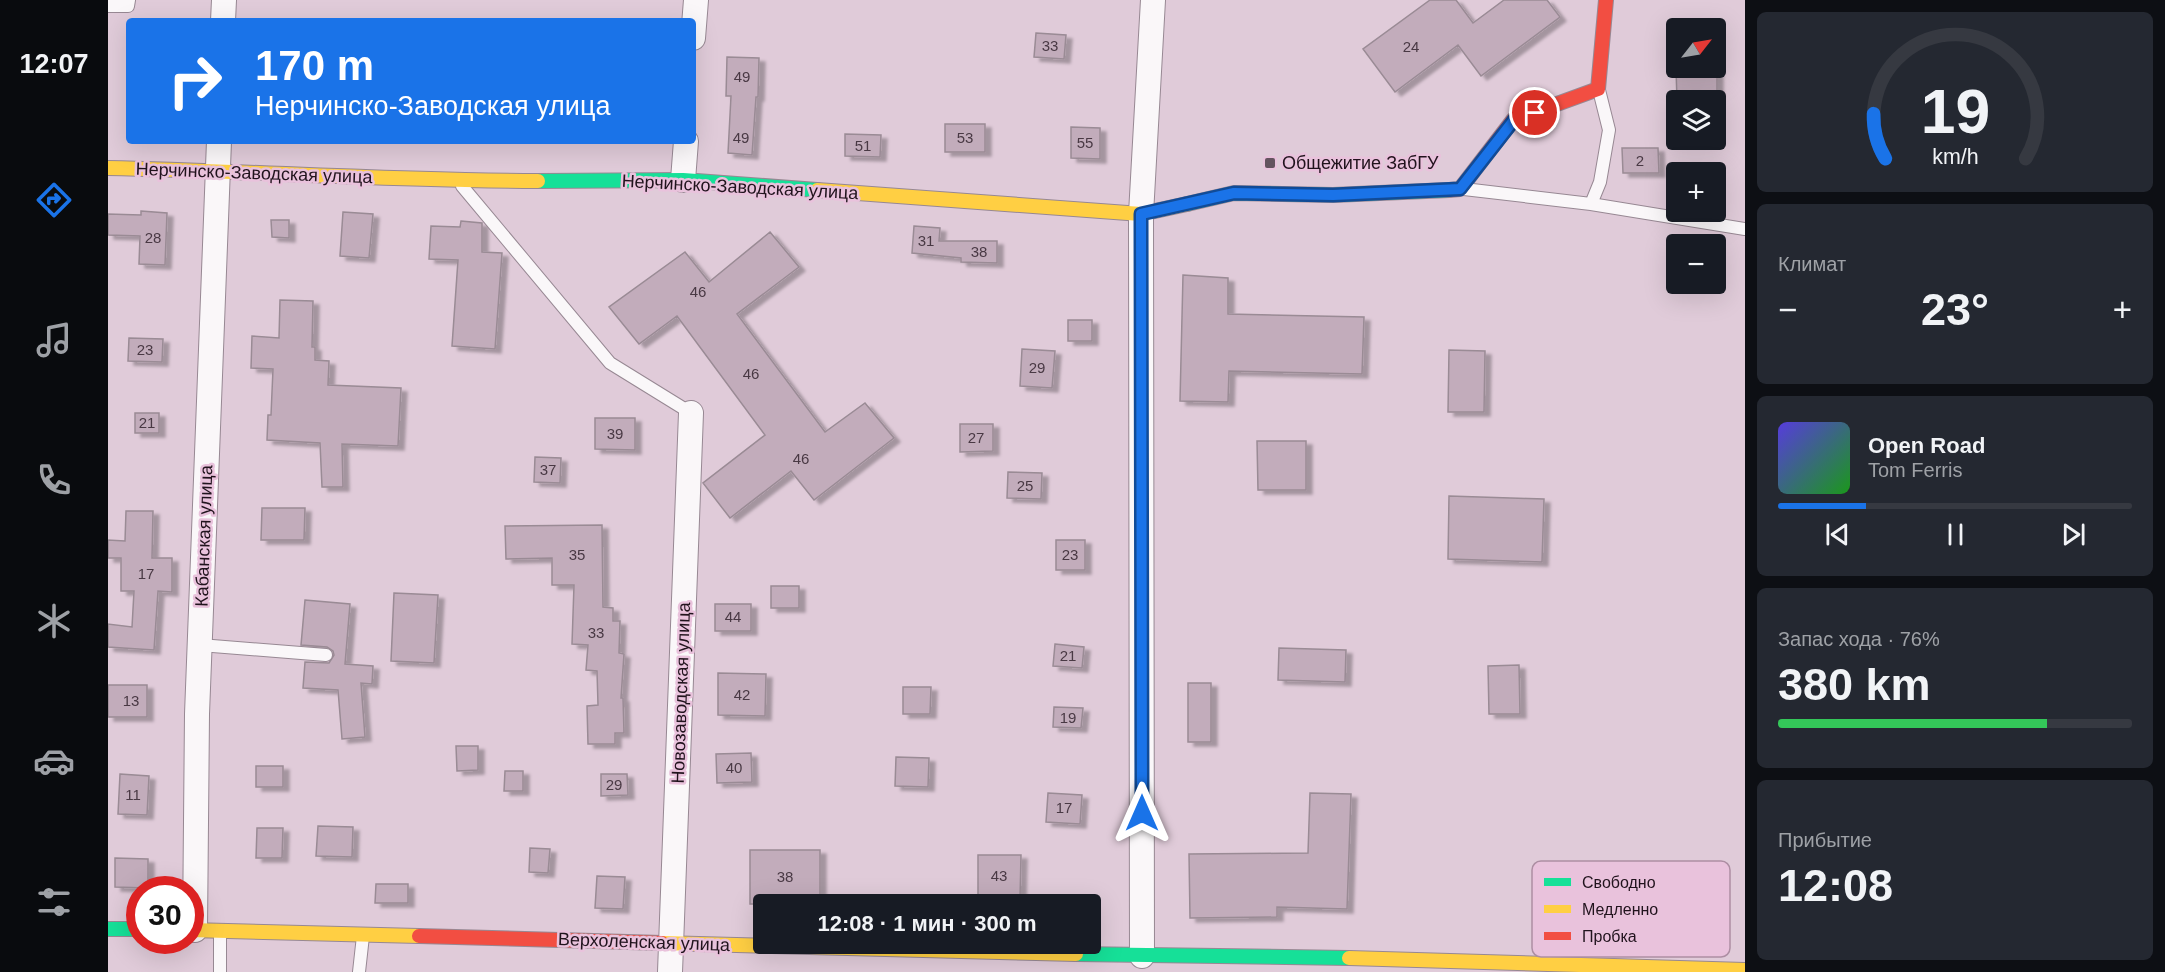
<!DOCTYPE html>
<html lang="ru">
<meta charset="utf-8">
<style>
:root{--surface:#171b24;--page:#242831;--text:#f1f3f6;--muted:#9ea1a6;--line:#363941;--accent:#1a73e8}
body{margin:0;font-family:Helvetica,sans-serif;background:var(--page);color:var(--text);height:100vh;display:flex;flex-direction:column;font-size:22px;white-space:nowrap}
*{box-sizing:border-box;margin:0}
p{font-size:20px;color:var(--muted)}
.icon{flex:none;width:33px;height:33px;fill:none;stroke:currentColor;stroke-width:2;stroke-linecap:round;stroke-linejoin:round}
.map{position:relative;flex:1;overflow:hidden}
.sheet{display:flex;flex-direction:column;gap:12px;padding:12px;background:#0d0f14;width:420px}
.sheet>*{flex:none}
.guide{position:absolute;left:18px;top:18px;width:570px;height:126px;border-radius:6px;box-shadow:0 6px 24px #0002;background:#1a73e8;color:#fff;overflow:hidden}
.needle{width:39px;rotate:59deg}
.fabs{position:absolute;left:1558px;top:18px;display:grid;gap:12px}
.fabs a{display:grid;place-items:center;width:60px;height:60px;border-radius:6px;background:var(--surface);box-shadow:0 6px 24px #0002;font-size:30px}
.speed{position:absolute;left:18px;top:876px;display:flex;gap:12px;font-size:30px;font-weight:700;text-align:center}
.speed>*{display:grid;place-content:center;width:78px;height:78px;border-radius:50%;background:var(--surface);box-shadow:0 6px 24px #0002;line-height:1}
.speed .limit{border:9px solid #d22;background:#fff;color:#111}
.pin{position:absolute;display:grid;place-items:center;width:51px;height:51px;color:#fff;margin:-26px;border:3px solid #fff;border-radius:50%;box-shadow:0 2px 6px #0007}
.me{position:absolute;width:66px;margin:-33px;rotate:0deg;stroke-linejoin:round;filter:drop-shadow(0 0 4px #0008)}
.turn{display:flex;align-items:center;gap:21px;height:126px;padding:0 30px;font-size:27px}
.turn .icon{width:78px;height:78px;stroke-width:2.5}
.turn b{display:block;font-size:42px;line-height:51px}
.big{font-size:45px;font-weight:700;line-height:1.1}
.sheet .tile{flex:1;display:flex;flex-direction:column;justify-content:center;gap:9px;min-width:0;padding:0 21px;border-radius:9px;background:var(--page)}
.sheet .dial{align-items:center;gap:0}
.dial svg{height:156px;overflow:visible;fill:none;stroke:var(--line);stroke-width:7;stroke-linecap:round;text-anchor:middle}
.dial text{fill:var(--text);stroke:none}
.song{display:flex;align-items:center;gap:18px}
.cover{width:72px;height:72px;border-radius:9px;background:linear-gradient(135deg,hsl(250 70% 55%),hsl(120 70% 35%))}
.played{height:6px;border-radius:3px;background:linear-gradient(90deg,var(--accent) 25%,var(--line) 25%)}
.keys{display:flex;justify-content:space-around;direction:ltr}
.heat{display:flex;justify-content:space-between;align-items:center;font-size:33px;direction:ltr}
.charge{height:9px;border-radius:4px;background:linear-gradient(90deg,#34c759 76%,var(--line) 0)}
.trip{position:absolute;left:645px;top:894px;width:348px;height:60px;border-radius:6px;background:var(--surface);box-shadow:0 6px 24px #0002;font-weight:700;line-height:60px;text-align:center}
main{display:flex;flex:1;min-height:0}
.tabs{display:flex;flex-direction:column;width:108px;justify-content:space-around;align-items:center;background:#090b0e;color:var(--muted)}
.tabs .icon{width:42px;height:42px}
.tabs .active{color:var(--accent)}
.tabs b{font-size:27px;color:var(--text)}
.map>svg:first-child{display:block}
.building{fill:#c2acbb;stroke:#9a8b95;stroke-width:1.5;filter:url(#shadow)}
.lines{fill:none;stroke-linecap:round;stroke-linejoin:round}
.lane-casing{stroke:#978893;stroke-width:14}
.street-casing{stroke:#978893;stroke-width:26}
.fast-casing{stroke:#978893;stroke-width:16}
.slow-casing{stroke:#978893;stroke-width:16}
.jam-casing{stroke:#978893;stroke-width:16}
.lane{stroke:#faf7f9;stroke-width:12}
.street{stroke:#faf7f9;stroke-width:24}
.fast{stroke:#16e098;stroke-width:14}
.slow{stroke:#ffcf43;stroke-width:14}
.jam{stroke:#f24e42;stroke-width:14}
.route-casing{stroke:#114b97;stroke-width:15}
.route{stroke:#1a73e8;stroke-width:10}
.poi-dot{fill:#64535f;stroke:#e9c2dc;stroke-width:2}
.labels{text-anchor:middle;stroke-width:5;stroke-linejoin:round;paint-order:stroke}
.number-label{font-size:15px;fill:#493944}
.poi-label{font-size:18px;fill:#21131d;stroke:#e9c2dc;text-anchor:start}
.street-label{font-size:18px;fill:#21131d;stroke:#e9c2dc}
.key{fill:#e9c2dc;stroke:#ad8ea3;stroke-width:1.5}
.key-label{font-size:16px;fill:#21131d}
</style>
<main>
<nav class="tabs">
<b>12:07</b>
<svg class="icon active" aria-label="directions" viewBox="0 0 24 24"><path d="M12 3l9 9-9 9-9-9zM9 14v-3h6M13 9l2 2-2 2"/></svg>
<svg class="icon" aria-label="music" viewBox="0 0 24 24"><path d="M9 18V5l10-2v13"/><circle cx="6" cy="18" r="3"/><circle cx="16" cy="16" r="3"/></svg>
<svg class="icon" aria-label="phone" viewBox="0 0 24 24"><path d="M5 4h4l2 5-3 2q2 4 5 5l2-3 5 2v4C11 20 4 13 5 4z"/></svg>
<svg class="icon" aria-label="climate" viewBox="0 0 24 24"><path d="M12 3v18M4 7l16 10M4 17L20 7"/></svg>
<svg class="icon" aria-label="car" viewBox="0 0 24 24"><path d="M5 17H2v-5l4-1 3-4h7l3 4 3 1v5h-3M9 17h6M6 11h13"/><circle cx="7" cy="17" r="2"/><circle cx="17" cy="17" r="2"/></svg>
<svg class="icon" aria-label="filters" viewBox="0 0 24 24"><path d="M4 7h16M4 17h16"/><circle cx="9" cy="7" r="2"/><circle cx="15" cy="17" r="2"/></svg>
</nav>
<div class="map">
<svg width="1637" height="972" viewBox="0 0 1637 972">
<defs>
<filter id="shadow"><feDropShadow dx="6" dy="4" stdDeviation="1.5" flood-color="#0004"/></filter>
</defs>
<rect width="100%" height="100%" fill="#e0cbd9"/>
<!-- building -->
<path class="building" d="M1322 0H1348L1365 23 1396 0H1439L1452 17 1373 76 1350 45 1287 92 1255 49Z
M928 33 958 35 956 59 926 57Z
M619 57 651 58 650 97H648L644 155 620 153 623 96H618Z
M1609 68V99L1569 100 1568 69Z
M837 124H877V152H837Z
M963 127 992 128V159L963 158Z
M737 134 773 135 772 157 737 156Z
M1514 148H1550L1551 173H1515Z
M33 211 59 213 57 265 31 264 32 236 0 235V214L33 215Z
M235 212 265 214 261 258 232 256Z
M163 220H181V238L164 237Z
M353 221 374 223V252L394 253 387 349 344 346 350 260 321 259 323 226 352 227Z
M806 226 832 228 831 241H889V263L853 262V258L804 253Z
M662 232 691 267 629 314 717 432 757 403 786 438 706 500 683 471 622 518 595 483 657 435 569 316 531 344 501 307 577 252 601 282Z
M1075 275 1120 278V314L1256 317 1254 374 1121 371 1120 402 1072 401Z
M172 300 205 301 204 347H207V360L221 361 220 385 293 388 290 446 234 444 235 487H214L212 443 159 440 160 415H163L165 369 143 368 144 336 171 338Z
M960 320H984V341H960Z
M21 338 55 339 54 362 20 361Z
M914 349 947 351 944 388 912 386Z
M1341 350 1377 351 1376 412H1340Z
M27 413H51V433H27Z
M487 418H527V450L487 449Z
M852 424H885V451L852 452Z
M1149 441H1198V490H1150Z
M427 457 453 458 452 483 426 482Z
M900 472 934 473 933 499 899 498Z
M1341 496 1436 499 1434 562 1340 559Z
M154 508H197L196 540H153Z
M18 511H45L44 558H64V592L50 591 46 650 0 647V624L24 627 26 591H13V558H0V540L17 541Z
M494 525 495 607 505 608V621H512L511 653 516 654 513 698H515L516 733H507V744H480L479 706 490 705 489 671 478 670 480 645 464 644 466 585H444V558L398 559 397 526Z
M948 540H977V570H948Z
M663 586H691V608H663Z
M286 593 330 595 326 663 283 661Z
M197 600 242 604 237 664 265 666 264 684 253 683 257 737 234 739 230 690 195 688 197 662 221 663 226 655 225 651 219 647 193 645Z
M607 604H643V631H607Z
M947 644 976 647 974 668 945 666Z
M1171 648 1238 650 1237 682 1170 680Z
M1411 665 1412 714H1381L1380 666Z
M610 673 658 674 657 716 610 715Z
M1080 683H1103V742H1080Z
M0 685H39V717H0Z
M795 687H823L822 714H795Z
M946 707 975 708 973 728 945 727Z
M348 746H370V770L349 771Z
M643 753 644 782 609 783 608 754Z
M788 757 821 758 820 787 787 786Z
M148 766H175V787H148Z
M397 771H415V791H396Z
M12 774 41 776 39 815 10 814Z
M493 774H519L520 795 493 796Z
M940 793 974 795 972 824 938 822Z
M1202 793 1243 794 1239 909 1169 907V917L1082 918 1081 854 1200 853Z
M210 826 245 827 244 857 208 856Z
M149 828H175L174 858H148Z
M422 848 442 849 440 873 421 872Z
M642 850H712V904H642Z
M870 855H913L912 898H870Z
M7 858 40 859V888L7 887Z
M489 876 517 877 515 909 487 908Z
M268 884H300V903H267Z"/>
<g class="lines">
<!-- lane casing -->
<g class="lane-casing">
<path id="lane" d="M0 6H20L21 0
M354 186 502 363 583 413
M1356 189 1483 204 1637 229
M1483 204 1492 182 1501 130 1491 90
M92 645 218 655
M112 972V932
M251 972 255 936"/>
</g>
<!-- street casing -->
<g class="street-casing">
<path id="street" d="M115 21 116 0
M585 38 588 0
M575 180 578 141
M87 930 89 714 111 141
M1034 956 1033 214 1045 0
M562 972 583 413"/>
</g>
<!-- fast casing -->
<g class="fast-casing">
<path id="fast" d="M430 181 575 180 709 190
M1079 204 1126 193 1225 195 1341 190
M0 929H32
M968 954 1241 958"/>
</g>
<!-- slow casing -->
<g class="slow-casing">
<path id="slow" d="M0 168C144 171 287 181 430 181
M709 190 1033 214 1079 204
M82 930 311 936
M554 943 968 954
M1241 958 1637 970"/>
</g>
<!-- jam casing -->
<g class="jam-casing">
<path id="jam" d="M1341 190 1352 189 1405 120 1490 89 1498 0
M311 936 554 943"/>
</g>
<!-- lane -->
<use href="#lane" class="lane"/>
<!-- street -->
<use href="#street" class="street"/>
<!-- fast -->
<use href="#fast" class="fast"/>
<!-- slow -->
<use href="#slow" class="slow"/>
<!-- jam -->
<use href="#jam" class="jam"/>
</g>
<g class="lines">
<!-- route casing -->
<g class="route-casing">
<path id="route" d="M1034 813 1033 214 1126 193 1225 195 1352 189 1406 120 1427 113"/>
</g>
<!-- route -->
<use href="#route" class="route"/>
</g>
<!-- markers -->
<rect class="poi-dot" x="1156" y="157" width="12" height="12" rx="3"/>
<g class="labels">
<!-- number labels -->
<g class="number-label">
<text x="942" y="51">33</text>
<text x="1303" y="52">24</text>
<text x="634" y="82">49</text>
<text x="633" y="143">49</text>
<text x="857" y="143">53</text>
<text x="977" y="148">55</text>
<text x="755" y="151">51</text>
<text x="1532" y="166">2</text>
<text x="45" y="243">28</text>
<text x="818" y="246">31</text>
<text x="871" y="257">38</text>
<text x="590" y="297">46</text>
<text x="37" y="355">23</text>
<text x="929" y="373">29</text>
<text x="643" y="379">46</text>
<text x="39" y="428">21</text>
<text x="507" y="439">39</text>
<text x="868" y="443">27</text>
<text x="693" y="464">46</text>
<text x="440" y="475">37</text>
<text x="917" y="491">25</text>
<text x="469" y="560">35</text>
<text x="962" y="560">23</text>
<text x="38" y="579">17</text>
<text x="625" y="622">44</text>
<text x="488" y="638">33</text>
<text x="960" y="661">21</text>
<text x="634" y="700">42</text>
<text x="23" y="706">13</text>
<text x="960" y="723">19</text>
<text x="626" y="773">40</text>
<text x="506" y="790">29</text>
<text x="25" y="800">11</text>
<text x="956" y="813">17</text>
<text x="891" y="881">43</text>
<text x="677" y="882">38</text>
</g>
<!-- poi labels -->
<g class="poi-label">
<text x="1174" y="169">Общежитие ЗабГУ</text>
</g>
<!-- street labels -->
<g class="street-label">
<text transform="translate(146 173) rotate(2)" y="6">Нерчинско-Заводская улица</text>
<text transform="translate(632 187) rotate(3)" y="6">Нерчинско-Заводская улица</text>
<text transform="translate(96 536) rotate(-88)" y="6">Кабанская улица</text>
<text transform="translate(573 693) rotate(-88)" y="6">Новозаводская улица</text>
<text transform="translate(536 942) rotate(2)" y="6">Верхоленская улица</text>
</g>
</g>
<!-- legend -->
<rect x="1424" y="861" width="198" height="96" rx="9" class="key"/>
<rect x="1436" y="878" width="27" height="8" fill="#16e098"/>
<rect x="1436" y="905" width="27" height="8" fill="#ffcf43"/>
<rect x="1436" y="932" width="27" height="8" fill="#f24e42"/>
<g class="key-label">
<text x="1474" y="888">Свободно</text>
<text x="1474" y="915">Медленно</text>
<text x="1474" y="942">Пробка</text>
</g>
</svg>
<div class="fabs">
<a><svg class="needle" viewBox="-14 -14 28 28"><path d="M0-13l5 13h-10z" fill="#e53935"/><path d="M0 13l5-13h-10z" fill="#9ea1a6"/></svg></a>
<a><svg class="icon" aria-label="layers" viewBox="0 0 24 24"><path d="M12 4l9 5-9 5-9-5zM3 14l9 5 9-5"/></svg></a>
<a>+</a>
<a>−</a>
</div>
<div class="speed"><div class="limit">30</div></div>
<div class="pin" style="left:1427px;top:113px;background:#d93025"><svg class="icon" aria-label="arrive" viewBox="0 0 24 24"><path d="M6 21V4h12l-3 4 3 4H6"/></svg></div>
<svg class="me" style="left:1034px;top:813px" viewBox="-20 -20 40 40"><path d="M0-17L14 15 0 8-14 15z" fill="#1a73e8" stroke="#fff" stroke-width="4"/></svg>
<div class="trip">12:08 · 1 мин · 300 m</div>
<div class="guide">
<div class="turn"><svg class="icon" aria-label="right" viewBox="0 0 24 24"><path d="M7 20v-9h11M14 6l5 5-5 5"/></svg><div><b>170 m</b>Нерчинско-Заводская улица</div></div>
</div>
</div>
<section class="sheet">
<div class="tile dial"><svg viewBox="0 0 100 80">
<path d="M14 69A42 42 0 1 1 86 69"/>
<path d="M14 69A42 42 0 0 1 8 46" stroke="#1a73e8"/>
<text x="50" y="56" font-size="32" font-weight="700">19</text>
<text x="50" y="72" font-size="11">km/h</text>
</svg></div>
<div class="tile"><p>Климат</p>
<div class="heat"><a>−</a><b class="big">23°</b><a>+</a></div>
</div>
<div class="tile">
<div class="song"><i class="cover"></i><div><b>Open Road</b><p>Tom Ferris</p></div></div>
<div class="played"></div>
<div class="keys"><svg class="icon" aria-label="previous" viewBox="0 0 24 24"><path d="M18 5L8 12l10 7zM5 5v14"/></svg><svg class="icon" aria-label="pause" viewBox="0 0 24 24"><path d="M8 5v14M16 5v14"/></svg><svg class="icon" aria-label="next" viewBox="0 0 24 24"><path d="M6 5l10 7-10 7zM19 5v14"/></svg></div>
</div>
<div class="tile"><p>Запас хода · 76%</p><b class="big">380 km</b><div class="charge"></div></div>
<div class="tile"><p>Прибытие</p><b class="big">12:08</b></div>
</section>
</main>
